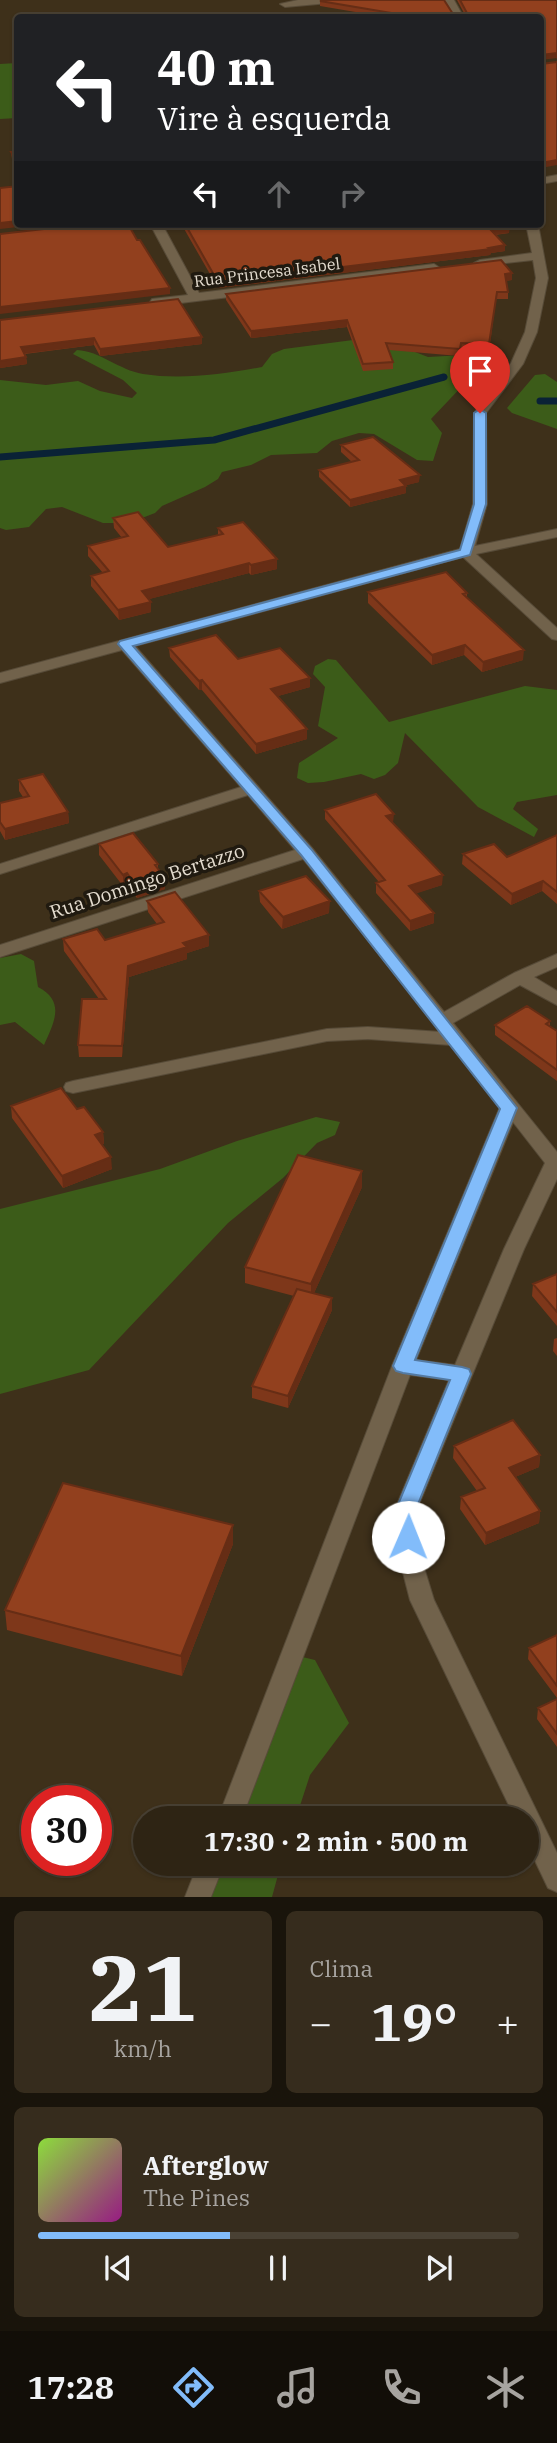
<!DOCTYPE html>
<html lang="pt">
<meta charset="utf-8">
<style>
:root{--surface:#2e2414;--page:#362c1d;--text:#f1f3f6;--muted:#a7a4a0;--line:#494134;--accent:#82bcfa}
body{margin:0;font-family:"IBM Plex Serif",serif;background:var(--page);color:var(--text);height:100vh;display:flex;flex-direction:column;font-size:26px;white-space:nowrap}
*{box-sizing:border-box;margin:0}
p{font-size:23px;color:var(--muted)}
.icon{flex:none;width:38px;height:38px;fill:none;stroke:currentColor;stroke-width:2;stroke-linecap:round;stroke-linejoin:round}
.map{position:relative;height:1897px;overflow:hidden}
.panel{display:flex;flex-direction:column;gap:14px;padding:14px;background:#19140b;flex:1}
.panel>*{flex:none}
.guide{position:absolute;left:14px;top:14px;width:530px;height:214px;border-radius:7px;box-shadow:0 2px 5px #0004,0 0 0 2px var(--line);background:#202124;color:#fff;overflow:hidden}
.speed{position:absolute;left:21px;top:1785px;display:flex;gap:14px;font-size:35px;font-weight:700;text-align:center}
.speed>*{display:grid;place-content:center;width:91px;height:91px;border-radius:50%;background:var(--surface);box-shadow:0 2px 5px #0004,0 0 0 2px var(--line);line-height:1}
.speed .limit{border:10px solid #d22;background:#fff;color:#111}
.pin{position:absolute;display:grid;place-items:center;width:60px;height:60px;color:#fff;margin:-72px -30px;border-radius:50% 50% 50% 0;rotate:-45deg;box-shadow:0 0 7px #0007}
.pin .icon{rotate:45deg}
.me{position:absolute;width:77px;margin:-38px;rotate:1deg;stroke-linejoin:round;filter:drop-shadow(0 0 5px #0008)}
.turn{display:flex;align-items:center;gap:24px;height:147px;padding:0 28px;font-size:32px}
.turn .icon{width:91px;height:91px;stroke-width:2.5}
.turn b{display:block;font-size:49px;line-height:60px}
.lanes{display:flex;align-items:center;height:66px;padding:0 28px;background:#0003;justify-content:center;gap:35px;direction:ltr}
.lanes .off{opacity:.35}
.big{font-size:52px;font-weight:800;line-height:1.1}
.panel .widget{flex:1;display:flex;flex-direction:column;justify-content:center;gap:10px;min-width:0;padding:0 24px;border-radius:10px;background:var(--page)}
.panel .dial{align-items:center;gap:0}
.dial b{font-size:91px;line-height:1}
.song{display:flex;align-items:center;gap:21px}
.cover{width:84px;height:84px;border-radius:10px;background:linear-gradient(135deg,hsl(90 70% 55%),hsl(310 70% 35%))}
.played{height:7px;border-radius:4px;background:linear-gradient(90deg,var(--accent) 40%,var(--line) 40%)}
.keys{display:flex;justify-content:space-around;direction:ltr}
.heat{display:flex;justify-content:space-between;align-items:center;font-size:38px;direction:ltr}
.panel .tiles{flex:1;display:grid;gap:14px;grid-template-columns:1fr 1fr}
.widget:last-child{grid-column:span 2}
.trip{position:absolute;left:133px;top:1806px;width:406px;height:70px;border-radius:35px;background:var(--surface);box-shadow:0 2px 5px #0004,0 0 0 2px var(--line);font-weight:800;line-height:70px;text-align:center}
.tabs{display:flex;height:112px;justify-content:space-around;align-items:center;background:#120e08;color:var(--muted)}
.tabs .icon{width:49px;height:49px}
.tabs .selected{color:var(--accent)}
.tabs b{font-size:32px;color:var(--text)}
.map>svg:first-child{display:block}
.green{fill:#3c5c19}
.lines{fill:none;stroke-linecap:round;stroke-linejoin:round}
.stream{stroke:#0a2236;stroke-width:7}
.minor-casing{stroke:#574b38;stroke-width:2}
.minor{fill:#71624b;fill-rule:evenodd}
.wall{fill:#7e371a}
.shaded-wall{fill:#662d15}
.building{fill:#92401e;stroke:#662d15;stroke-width:2}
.route{fill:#82bcfa;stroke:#547aa2;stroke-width:2}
.labels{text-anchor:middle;stroke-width:7;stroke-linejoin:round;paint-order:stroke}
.far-street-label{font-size:16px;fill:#e4dccf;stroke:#201a10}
.street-label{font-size:19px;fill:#e4dccf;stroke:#201a10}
</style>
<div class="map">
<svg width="557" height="1897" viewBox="0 0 557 1897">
<rect width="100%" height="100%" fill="#3e301a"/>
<!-- green -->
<path class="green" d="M17 63V118L0 119V64Z
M376 337 428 357 464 355 485 362 431 419 442 433 433 461 417 460 374 434 359 433 332 441 317 453 271 455 251 465 222 472 218 479 205 487 162 506 155 513 129 523H103L62 507 46 509 29 527 6 530 0 528V380L46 385 78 381 100 391 132 398 137 393 123 380 73 354 77 350C100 351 119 370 143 374 181 380 224 374 262 367L272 354 284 349Z
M545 374 557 382V429L512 413 507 408 535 375Z
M328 659 336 660 389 722 525 686 557 690V795L517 802 513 809 538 829 534 837 478 807 405 733 398 763 385 775 374 779 361 774 324 782 308 783 297 778 299 763 338 738 318 726 325 687 313 674 315 666Z
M21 954 34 961 38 987C65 1001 55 1021 44 1045L15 1022 0 1025V958Z
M316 1117 340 1122 335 1135 317 1143 283 1178 228 1223 89 1370 0 1394V1209L160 1169 237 1141Z
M290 1654 315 1660 349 1723 310 1775 296 1818H221Z
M201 1864H281L272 1897H186Z"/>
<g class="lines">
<!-- stream -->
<path class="stream" d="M540 401H557
M0 457 214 440 444 377"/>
<!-- minor casing -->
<g class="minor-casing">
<path id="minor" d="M298 0H334L329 3 285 7 280 4Z
M444 0H454L464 18H455Z
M557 175V181L541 184V178Z
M150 224H162L199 293 434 264 440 268 434 272 156 306 150 302 152 299 188 295Z
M526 224H538L548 278 537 332 523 364 486 413 487 504 475 546 557 529V537L476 554 557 628V640L552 639 463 557 135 646 312 848 444 1012 514 973 557 954V967L534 977 557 991V1005L520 985 453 1023 557 1152V1179L524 1249 415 1514 422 1561 434 1600 557 1853V1892L548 1888 527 1844V1818H515L410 1600 400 1561 393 1514 449 1380 410 1375 242 1818H218L392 1366 500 1107 451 1045 368 1039 327 1041 73 1093 66 1091 64 1087 66 1083 73 1081 327 1029 368 1027 441 1032 303 859 0 957V945L295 850 248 795 0 874V864L241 787 122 650 0 683V673L460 549 473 504 474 413 511 363 525 332 536 278 533 260 480 266 474 263 480 260 532 253ZM513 1122 545 1163 504 1249 455 1365 416 1360Z
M198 1864H224L211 1897H185Z"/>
</g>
<!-- minor -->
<use href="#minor" class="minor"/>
</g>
<!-- wall -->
<path class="wall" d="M457 0H557V59L541 18H391L320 6V1L453 14 464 13Z
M11 152H18V169L12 159Z
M183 224H508L509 233 495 235 505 245V251L491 253 490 255 218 288 183 227Z
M512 280 506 281 508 292V299H496L489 351 461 349 459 356 389 350 393 362V369L363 371 347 327 251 338 226 300V294Z
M0 320 202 337V344L100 356 94 345 25 354 26 357 27 364 0 368Z
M341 445 419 482 406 485V493L350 507 319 477V470L352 462 341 452Z
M113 518 168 547 218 535V528L277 569 251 575 249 573 149 599 151 602V612L119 620 91 586V576L103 573 88 556V546L122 538 114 528Z
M368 592 467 593V597L523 660 482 672 464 655 432 665 368 603Z
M169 648 238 659 310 687 278 696 307 739 256 754 202 690H199L170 657Z
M19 780 68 812 69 823 5 840 0 831V803L23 797 19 791Z
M325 810 393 823 442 885 416 893 434 913V923L410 931 376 893V883L379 882 325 819Z
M557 835V904L542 891 511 905 462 864 463 854 507 857Z
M99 844 158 864V869L165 889 137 898 127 885 123 886 99 855Z
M259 891 329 913 282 929 260 902Z
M147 901 209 935V946L187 953V959L129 977 122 1057H79L78 1045 99 999 64 951 63 939 105 940 157 924 148 912Z
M550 1021V1026L557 1031V1081L495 1035V1025Z
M11 1106 77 1109 103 1132 104 1144H102L112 1169 63 1188 12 1118Z
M362 1187 314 1293 332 1310 288 1408 252 1398V1386L294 1296 245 1283V1267Z
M557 1274V1326L532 1296 533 1284Z
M557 1338V1356L553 1351 554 1339Z
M454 1446 540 1455 539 1467 515 1477 540 1511 539 1523 485 1545 460 1509 461 1497 477 1491 453 1458Z
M233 1525V1544L182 1676 7 1630 5 1610Z
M557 1635V1698L528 1659 529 1648Z
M557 1699V1747L537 1719 538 1708Z"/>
<!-- shaded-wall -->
<path class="shaded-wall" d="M557 53V58L541 60V55Z
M557 160V165L541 168V163Z
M18 221V224H45L0 229V223Z
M510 227 509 233 490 235V229Z
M505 245V251L491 253 490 255 218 288V282Z
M512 273V280L504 281 505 274Z
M170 288V294L0 314V307Z
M347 320V327L251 338V331Z
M202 337V344L100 356V349Z
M94 338V345L21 354V347Z
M26 357 27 364 0 368V361Z
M420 475 419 482 400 487V480Z
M406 486V493L350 507V500Z
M277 559V569L251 575V565Z
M249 563V573L142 601V591Z
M151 602V612L119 620 118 610Z
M465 645 464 655 432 665V655Z
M524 650 523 660 482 672 483 662Z
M310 678V687L271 698V689Z
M202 680V690H199V681Z
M307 729V739L256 754V744Z
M68 812 69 823 5 840V829Z
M394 814 393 823 386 825V816Z
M127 873V885L123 886V875Z
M443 875 442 885 409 896V886Z
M165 878V889L137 898V887Z
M543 881 542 891 511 905 512 894Z
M330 901 329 913 282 929 283 917Z
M434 913V923L410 931V921Z
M209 935V946L187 953V959L129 977 122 1057V1046L128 966 183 943Z
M103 1132 104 1144 96 1147 95 1135Z
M111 1157 112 1169 63 1188 62 1176Z
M362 1171V1187L311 1300V1284Z
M332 1298V1310L288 1408V1396Z
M540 1455 539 1467 508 1480 509 1468Z
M540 1511 539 1523 485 1545 486 1533Z
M233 1525V1544L182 1676 181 1656Z"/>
<!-- building -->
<path class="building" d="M324 0H444L453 14 467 13 460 0H557V53L541 55V18H421L320 1Z
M557 62V160L541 163V64Z
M11 152H18V163Z
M18 186V221L0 223V188Z
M88 224H128L137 240H140L170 288 0 307V234Z
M185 224H508L510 227 490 229 505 245 489 248 491 249 218 282Z
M501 260 512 273 505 274 508 292H497L489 344 461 343 460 349 386 343 393 362 363 364 347 320 251 331 226 294Z
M178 299 202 337 100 349 94 338 21 347 26 357 0 361V320Z
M373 437 420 475 400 480 406 486 350 500 319 470 359 460 341 445Z
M138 512 168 547 223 534 218 528 243 522 277 559 251 565 249 563 142 591 151 602 118 610 91 576 109 571 88 546 128 536 113 518Z
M446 572 467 593 463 594 524 650 483 662 465 645 432 655 368 592Z
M216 635 238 659 280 648 310 678 271 689 307 729 256 744 202 680 199 681 169 648Z
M43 774 68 812 5 829 0 822V803L29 796 19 780Z
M376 794 394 814 386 816 443 875 409 886 434 913 410 921 376 883 385 880 325 810Z
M133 833 158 864 155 865 165 878 137 887 127 873 123 875 99 844Z
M557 835V892L543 881 512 894 463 854 494 844 507 857Z
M306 876 330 901 283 917 259 891Z
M175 892 209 935 183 943 187 947 128 966 122 1046 78 1045 82 999H106L63 939 97 929 105 940 164 922 147 901Z
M527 1006 550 1021 546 1024 557 1031V1070L495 1025Z
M61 1088 77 1109 84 1107 103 1132 95 1135 111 1157 62 1176 11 1106Z
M298 1155 362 1171 311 1284 245 1267Z
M557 1274V1312L533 1284Z
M297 1289 332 1298 288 1396 252 1386Z
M513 1420 540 1455 509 1468 540 1511 486 1533 461 1497 485 1488 454 1446Z
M63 1483 233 1525 181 1656 5 1610Z
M557 1635V1686L529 1648Z
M557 1699V1734L538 1708Z"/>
<!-- route -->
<path class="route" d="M480 409 486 413V504L470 555 133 646 311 849 517 1108 415 1360 462 1367 469 1369 471 1374 414 1514 418 1537 415 1543 408 1546 400 1543 394 1514 450 1380 403 1373 396 1371 393 1366 500 1109 301 855 118 644 120 641 460 550 474 504V413Z"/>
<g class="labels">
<!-- far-street labels -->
<g class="far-street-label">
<text transform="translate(267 272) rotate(-7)" y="6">Rua Princesa Isabel</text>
</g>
<!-- street labels -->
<g class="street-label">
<text transform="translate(147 881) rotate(-18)" y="7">Rua Domingo Bertazzo</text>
</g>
</g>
</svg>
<div class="speed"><div class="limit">30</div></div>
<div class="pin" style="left:480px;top:413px;background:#d93025"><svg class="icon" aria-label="arrive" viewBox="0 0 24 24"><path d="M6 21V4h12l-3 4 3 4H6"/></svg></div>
<svg class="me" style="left:408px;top:1537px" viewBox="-20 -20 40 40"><circle r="19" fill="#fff"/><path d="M0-13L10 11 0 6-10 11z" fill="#82bcfa"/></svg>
<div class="trip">17:30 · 2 min · 500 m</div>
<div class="guide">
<div class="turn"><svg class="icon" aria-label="left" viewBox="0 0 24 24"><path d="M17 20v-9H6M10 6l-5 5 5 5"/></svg><div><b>40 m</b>Vire à esquerda</div></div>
<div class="lanes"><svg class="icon" aria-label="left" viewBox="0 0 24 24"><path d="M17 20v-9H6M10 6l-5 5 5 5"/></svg><svg class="icon off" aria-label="ahead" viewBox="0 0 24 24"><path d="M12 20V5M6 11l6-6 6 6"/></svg><svg class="icon off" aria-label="right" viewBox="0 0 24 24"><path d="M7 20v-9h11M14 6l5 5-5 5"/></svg></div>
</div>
</div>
<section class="panel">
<div class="tiles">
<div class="widget dial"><b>21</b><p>km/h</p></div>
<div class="widget"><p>Clima</p>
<div class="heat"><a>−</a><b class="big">19°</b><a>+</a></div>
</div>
<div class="widget">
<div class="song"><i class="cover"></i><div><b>Afterglow</b><p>The Pines</p></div></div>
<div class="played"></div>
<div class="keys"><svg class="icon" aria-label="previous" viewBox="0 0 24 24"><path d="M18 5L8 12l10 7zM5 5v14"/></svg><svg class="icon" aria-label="pause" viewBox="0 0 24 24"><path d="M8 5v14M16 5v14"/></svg><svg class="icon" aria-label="next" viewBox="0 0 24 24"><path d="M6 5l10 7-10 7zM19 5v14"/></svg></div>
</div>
</div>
</section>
<nav class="tabs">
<b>17:28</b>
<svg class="icon selected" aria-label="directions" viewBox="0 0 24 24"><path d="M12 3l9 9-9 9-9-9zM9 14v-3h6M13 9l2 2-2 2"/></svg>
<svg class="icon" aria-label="music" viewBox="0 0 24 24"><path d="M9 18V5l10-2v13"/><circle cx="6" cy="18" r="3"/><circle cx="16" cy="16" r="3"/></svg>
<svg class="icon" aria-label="phone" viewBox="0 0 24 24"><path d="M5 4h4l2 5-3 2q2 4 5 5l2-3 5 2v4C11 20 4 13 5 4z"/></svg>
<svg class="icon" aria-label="climate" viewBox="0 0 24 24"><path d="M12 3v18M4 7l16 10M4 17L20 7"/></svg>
</nav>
